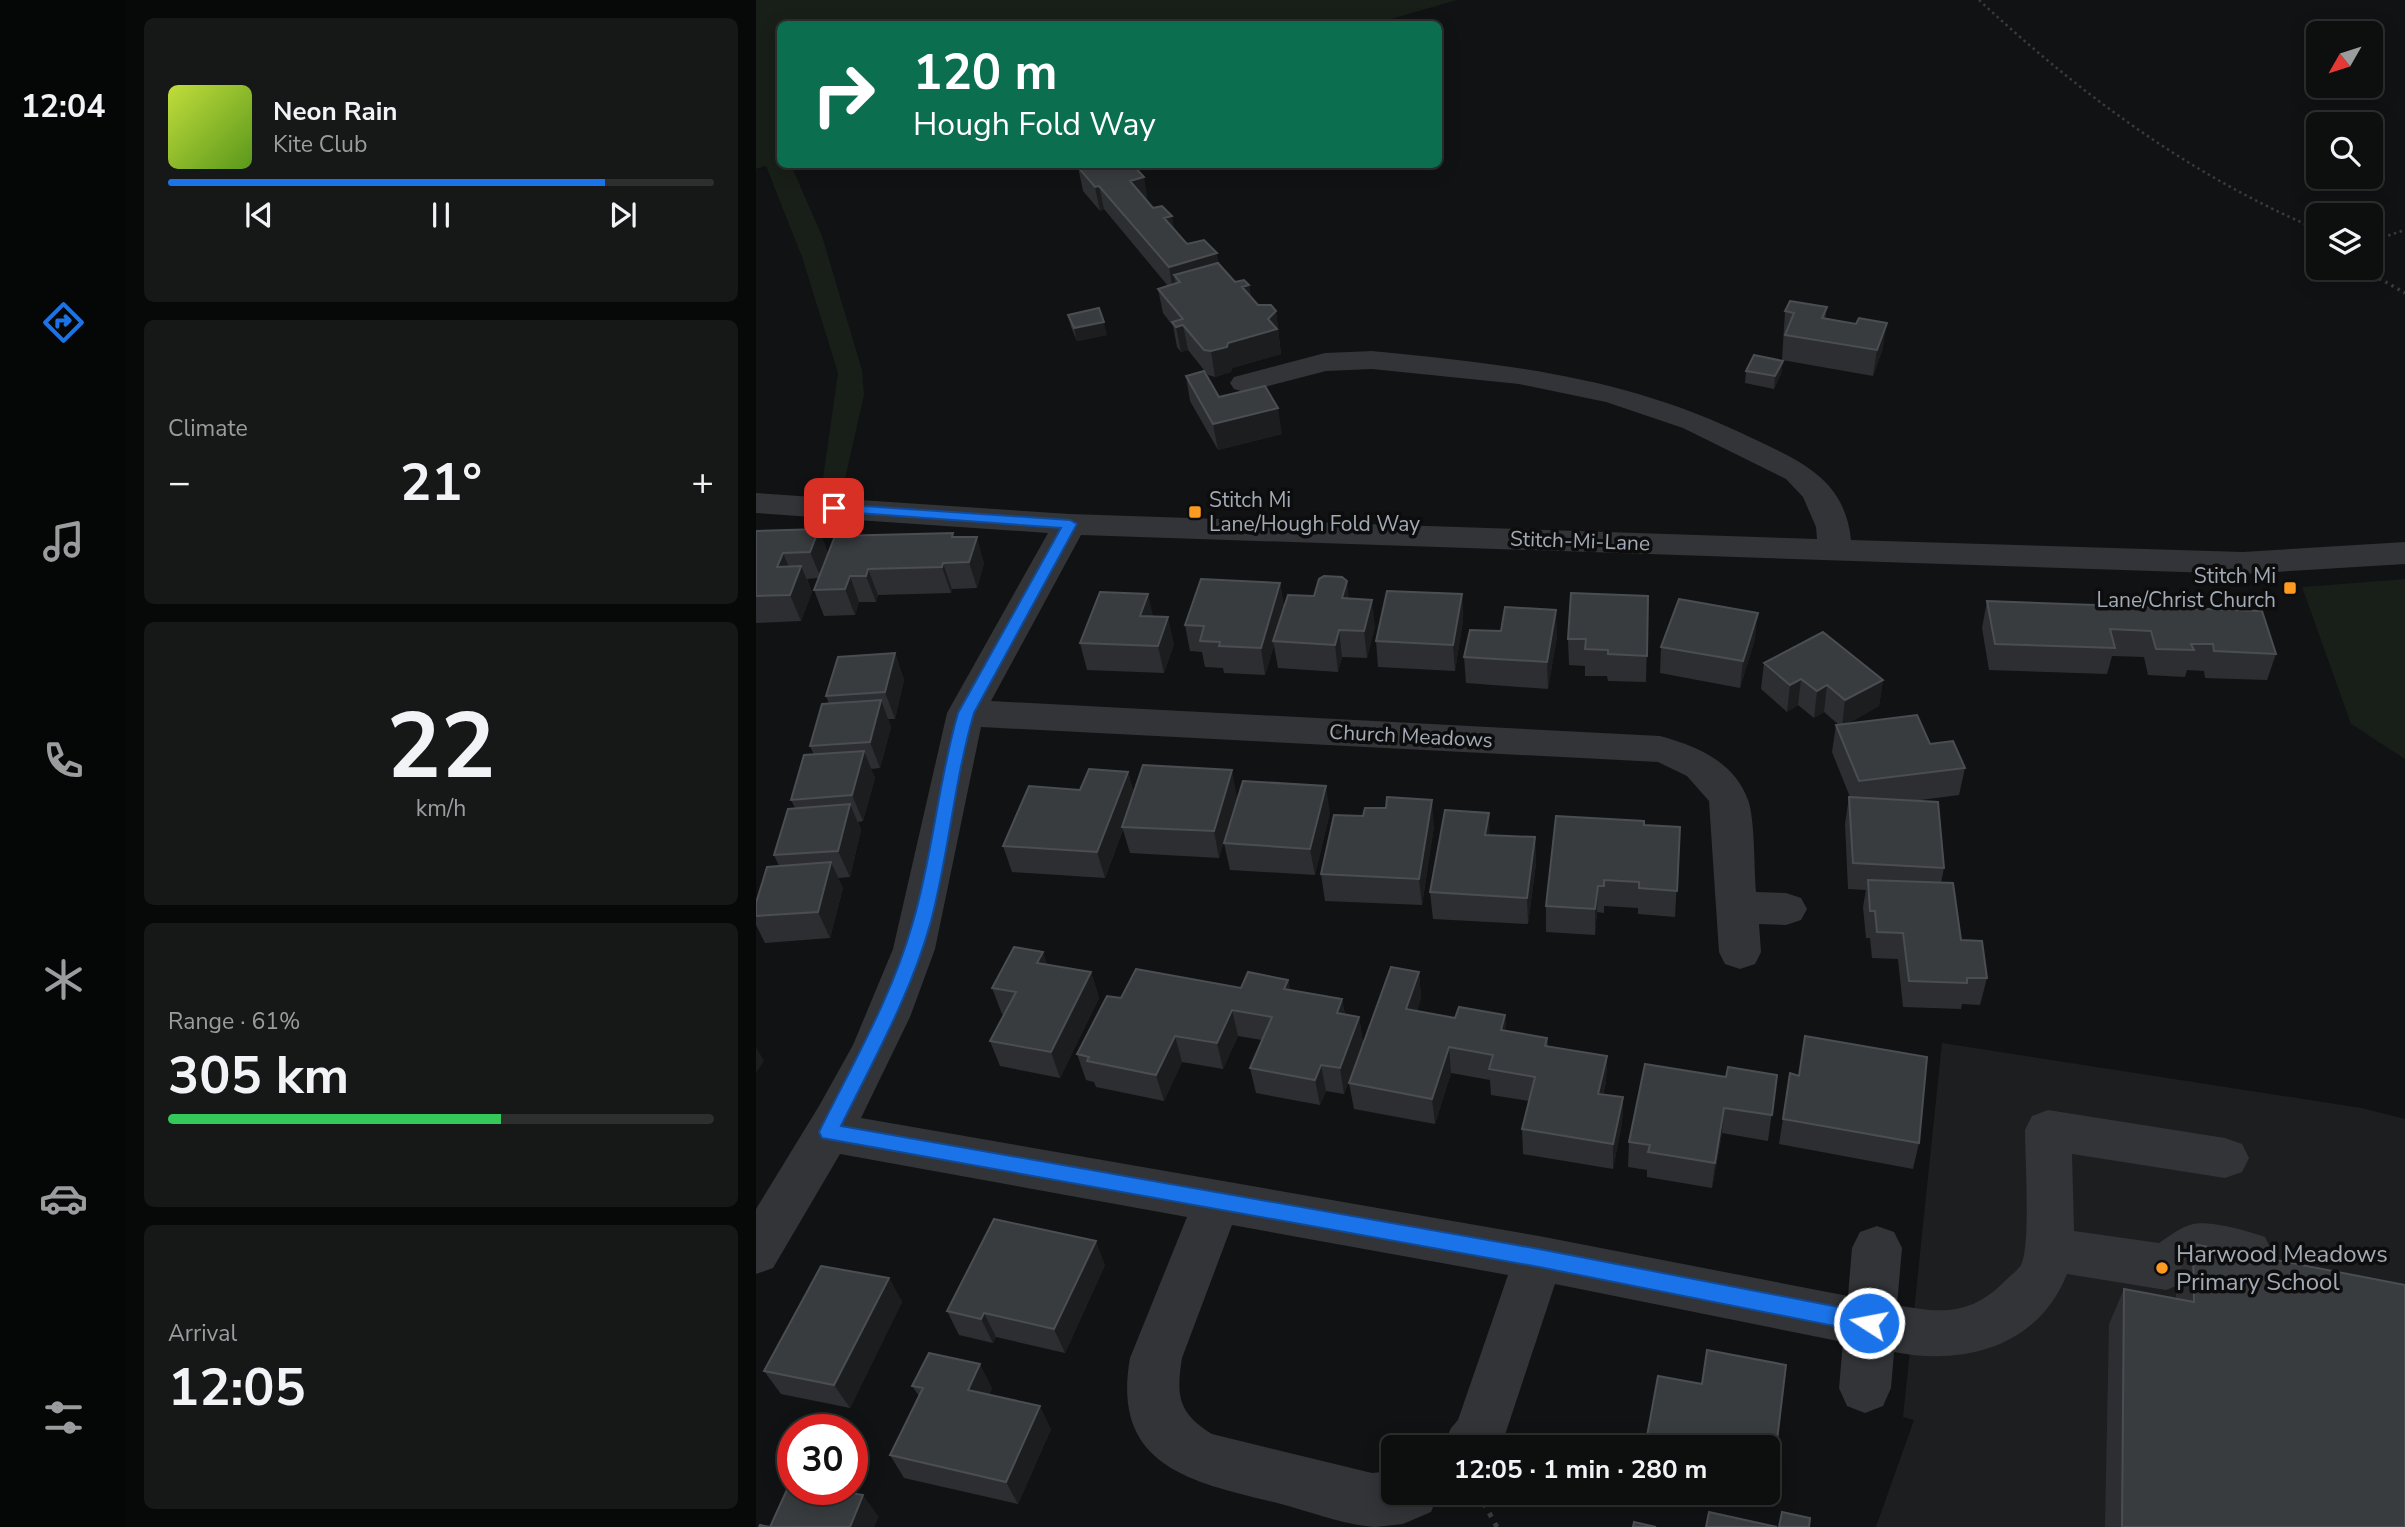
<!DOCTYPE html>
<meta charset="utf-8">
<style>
:root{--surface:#0d0e0e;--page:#161717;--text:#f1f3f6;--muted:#9a9c9e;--line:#2d2e2e;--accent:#1a73e8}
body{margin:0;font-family:"Nunito Sans",sans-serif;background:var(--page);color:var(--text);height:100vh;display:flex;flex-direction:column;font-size:26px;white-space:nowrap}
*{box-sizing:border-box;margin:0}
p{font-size:23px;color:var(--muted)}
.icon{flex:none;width:38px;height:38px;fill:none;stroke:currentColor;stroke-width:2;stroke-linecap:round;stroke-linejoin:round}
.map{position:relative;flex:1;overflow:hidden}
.side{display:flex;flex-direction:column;gap:18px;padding:18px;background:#070808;width:630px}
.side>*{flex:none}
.banner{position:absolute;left:21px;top:21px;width:665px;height:147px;border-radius:10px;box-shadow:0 4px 18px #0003,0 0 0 2px var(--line);background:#0b6e4f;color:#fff;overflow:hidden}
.needle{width:46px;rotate:231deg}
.fabs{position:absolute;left:1550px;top:21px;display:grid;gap:14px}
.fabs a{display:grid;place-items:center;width:77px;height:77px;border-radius:10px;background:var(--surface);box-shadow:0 4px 18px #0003,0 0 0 2px var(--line);font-size:35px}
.speed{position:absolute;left:21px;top:1414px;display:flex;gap:14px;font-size:35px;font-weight:700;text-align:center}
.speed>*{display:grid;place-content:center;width:91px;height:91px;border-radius:50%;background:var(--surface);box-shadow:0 4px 18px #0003,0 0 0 2px var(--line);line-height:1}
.speed .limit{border:10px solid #d22;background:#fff;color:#111}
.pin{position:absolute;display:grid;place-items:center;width:60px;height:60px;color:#fff;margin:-30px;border-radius:14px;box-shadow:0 4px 10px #0006}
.me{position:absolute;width:77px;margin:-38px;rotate:281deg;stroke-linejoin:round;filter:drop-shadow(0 0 5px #0008)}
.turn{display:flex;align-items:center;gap:24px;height:147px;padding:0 21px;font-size:32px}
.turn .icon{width:91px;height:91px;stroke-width:2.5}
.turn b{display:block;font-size:49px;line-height:60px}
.big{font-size:52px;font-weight:700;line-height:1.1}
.side .card{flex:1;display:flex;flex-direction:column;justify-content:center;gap:10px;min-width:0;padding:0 24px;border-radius:10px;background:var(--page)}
.side .dial{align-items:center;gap:0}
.dial b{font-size:91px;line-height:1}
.song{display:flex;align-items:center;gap:21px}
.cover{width:84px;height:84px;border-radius:10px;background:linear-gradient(135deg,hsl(70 70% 55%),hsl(90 70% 35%))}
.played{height:7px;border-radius:4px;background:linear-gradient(90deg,var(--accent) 80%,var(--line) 80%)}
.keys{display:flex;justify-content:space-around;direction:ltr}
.heat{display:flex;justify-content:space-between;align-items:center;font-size:38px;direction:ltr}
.charge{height:10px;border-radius:5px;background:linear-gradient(90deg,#34c759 61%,var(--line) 0)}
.trip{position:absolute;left:625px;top:1435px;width:399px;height:70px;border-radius:10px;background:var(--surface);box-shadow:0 4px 18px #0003,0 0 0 2px var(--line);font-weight:700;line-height:70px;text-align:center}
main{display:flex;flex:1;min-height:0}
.tabs{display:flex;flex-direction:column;width:126px;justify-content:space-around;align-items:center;background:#050606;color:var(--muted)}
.tabs .icon{width:49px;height:49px}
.tabs .on{color:var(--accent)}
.tabs b{font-size:32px;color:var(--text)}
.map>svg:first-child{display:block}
.built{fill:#1d1e20}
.green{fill:#181e18}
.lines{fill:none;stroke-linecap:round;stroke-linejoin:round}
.path-far2{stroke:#383b3f;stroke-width:2.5;stroke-dasharray:2.5 3.5;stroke-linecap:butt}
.path-far1{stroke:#383b3f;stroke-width:3.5;stroke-dasharray:2.5 4.5;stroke-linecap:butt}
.path{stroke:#383b3f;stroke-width:5;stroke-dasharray:4.5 7;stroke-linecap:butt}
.minor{fill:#323438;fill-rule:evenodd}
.wall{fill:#2d2e31}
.shaded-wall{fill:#1c1d1f}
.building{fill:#393c3f;stroke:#4a4d52;stroke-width:2}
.route{fill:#1a73e8;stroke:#114b97;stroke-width:2}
.poi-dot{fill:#fc9b20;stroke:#0d0d0e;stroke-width:2.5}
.labels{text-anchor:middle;stroke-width:7;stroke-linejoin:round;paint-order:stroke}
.poi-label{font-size:21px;fill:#a2aab5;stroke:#0d0d0e;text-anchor:start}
.street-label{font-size:21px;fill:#a2aab5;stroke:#0d0d0e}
.near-poi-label{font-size:24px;fill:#a2aab5;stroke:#0d0d0e;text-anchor:start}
</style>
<main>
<nav class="tabs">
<b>12:04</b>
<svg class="icon on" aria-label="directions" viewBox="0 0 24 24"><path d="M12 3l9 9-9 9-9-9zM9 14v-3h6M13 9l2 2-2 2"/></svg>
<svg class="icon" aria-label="music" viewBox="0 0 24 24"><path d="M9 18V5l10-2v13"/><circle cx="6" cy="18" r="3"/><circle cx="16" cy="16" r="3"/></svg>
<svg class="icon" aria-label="phone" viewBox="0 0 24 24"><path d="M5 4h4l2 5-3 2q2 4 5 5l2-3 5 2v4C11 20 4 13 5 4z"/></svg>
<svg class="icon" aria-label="climate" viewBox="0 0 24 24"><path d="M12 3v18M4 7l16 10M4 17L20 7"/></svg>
<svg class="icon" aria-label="car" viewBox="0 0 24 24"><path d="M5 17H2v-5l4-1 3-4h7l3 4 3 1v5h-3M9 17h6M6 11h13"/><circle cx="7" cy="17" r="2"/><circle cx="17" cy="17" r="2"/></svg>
<svg class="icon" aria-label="filters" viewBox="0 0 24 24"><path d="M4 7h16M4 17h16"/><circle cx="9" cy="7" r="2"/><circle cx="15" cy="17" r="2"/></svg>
</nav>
<section class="side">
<div class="card">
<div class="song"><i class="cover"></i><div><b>Neon Rain</b><p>Kite Club</p></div></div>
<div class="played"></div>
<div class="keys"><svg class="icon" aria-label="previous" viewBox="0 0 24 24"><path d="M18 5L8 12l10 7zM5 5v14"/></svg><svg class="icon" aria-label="pause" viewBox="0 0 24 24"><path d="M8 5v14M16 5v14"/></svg><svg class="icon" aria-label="next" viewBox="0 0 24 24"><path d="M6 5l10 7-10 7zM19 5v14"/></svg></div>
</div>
<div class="card"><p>Climate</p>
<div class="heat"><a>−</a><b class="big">21°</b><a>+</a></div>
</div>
<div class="card dial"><b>22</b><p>km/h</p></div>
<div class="card"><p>Range · 61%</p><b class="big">305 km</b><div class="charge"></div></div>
<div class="card"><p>Arrival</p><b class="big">12:05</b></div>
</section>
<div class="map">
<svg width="1649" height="1527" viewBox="0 0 1649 1527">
<rect width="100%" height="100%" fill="#111213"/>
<!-- built -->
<path class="built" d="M1186 1043 1605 1108 1649 1119V1527H1120L1158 1420 1147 1417Z"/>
<!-- green -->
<path class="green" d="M0 0H701L618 24H24V164L35 165 66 236 106 370 108 395 86 492 67 478 82 373 46 257 10 166 0 169Z
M1649 579V759L1595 724 1546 587Z"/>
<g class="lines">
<!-- path-far2 -->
<path class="path-far2" d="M1223 0C1324 94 1435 176 1563 230
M1615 241 1649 230"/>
<!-- path-far1 -->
<path class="path-far1" d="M1605 268 1649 293"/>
<!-- path -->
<path class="path" d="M722 1493 741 1527"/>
<!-- minor -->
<path class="minor" d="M616 351C755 365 870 376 998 439 1046 462 1089 480 1095 540L1487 552 1649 542V564L1487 574 325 535 235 701 904 736C940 746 978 761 992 800 999 818 998 870 1000 892L1030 893 1045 898 1051 909 1045 920 1030 925 1003 924 1005 952 999 964 984 969 969 964 963 952 953 801 931 776 902 762 225 727 179 949 154 1017 105 1118 783 1236 1092 1296 1096 1248 1104 1232 1121 1226 1138 1232 1146 1248 1141 1305C1187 1314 1216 1315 1250 1280 1254 1276 1262 1270 1265 1265 1275 1246 1269 1156 1269 1130L1276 1116 1292 1110 1469 1138 1486 1144 1493 1158 1486 1172 1469 1178 1316 1154 1318 1231 1403 1243C1414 1236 1424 1227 1437 1224 1454 1220 1493 1231 1509 1237L1517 1253 1509 1269 1492 1275 1447 1268 1428 1283 1410 1290 1311 1274C1282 1347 1208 1366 1138 1352L1135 1388 1127 1406 1109 1413 1091 1406 1083 1388 1087 1342 799 1284 745 1447H687L695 1428 702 1420 752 1275 476 1225 426 1358C420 1396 422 1413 456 1434L616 1473 637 1471V1493H683L675 1512 647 1524 619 1527C588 1525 555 1512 525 1504 441 1483 354 1470 374 1358L431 1217 84 1154 17 1268 0 1274V1209L63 1106 97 1045 137 949 191 713 292 533 0 513V493L314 514 1061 539 1060 527 1047 497 1030 479 927 428 850 402 763 384 616 369 570 371 489 392 478 389 474 383 478 377 569 353Z"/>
</g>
<!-- wall -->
<path class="wall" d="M377 164H399L384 170Z
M322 167 392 201 431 244 463 263 479 282 493 285 495 297 502 305 520 311 525 354 476 368 475 372 459 377 452 375 432 350 425 352 421 347 417 326 407 313 402 289 412 286 348 209 344 211 327 191Z
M1071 307 1069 319 1127 348 1117 376 1026 360 1029 311Z
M312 315 351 335 321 341 315 327Z
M1027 361 1025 374 1018 389 989 383 990 371Z
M430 376 463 397 526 434 462 450 434 401Z
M0 531 72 553 199 537 228 563 221 588 196 589 195 593 122 595 120 602H103L99 615 68 616 58 590 62 578 51 579 56 592 45 621 0 623Z
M524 583 528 607 593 598 619 626 611 658 586 657 582 672 522 668 518 646 509 675 468 673 467 668 449 667 446 652 434 651 429 625Z
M706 594 707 620 699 671 622 667 620 641Z
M892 596 890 682 852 681 851 676H829V666L813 665 812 639Z
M1231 601 1520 654 1511 680 1449 678 1448 671 1431 670 1429 677 1392 675 1388 657 1356 656 1351 674 1233 670 1226 628Z
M397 617 418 644 408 673 331 670 324 643Z
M801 636 792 689 710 683 708 657Z
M999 639 984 688 904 673 905 647Z
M139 653 148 680 139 719H132L135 727 124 768 115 769 119 778 107 821 102 822 105 830 94 877 82 878 87 888 74 938 9 943 0 925V903L23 866 18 855 39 808 35 800 58 755 54 746 73 704 70 696Z
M1008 663 1127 680 1123 706 1091 724 1174 744 1209 768 1203 795 1157 801 1188 868 1185 883 1205 940 1231 978 1224 1005 1206 1004 1205 1009 1147 1007 1142 959 1116 958 1114 938H1110L1107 907 1110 890 1092 889 1089 824 1093 797H1094L1076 752 1080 725H1083L1068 712 1058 718 1042 705 1031 712 1005 689Z
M372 772 378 794 481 797 463 858 374 853 367 830 349 878 256 872 247 846 324 790Z
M574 812 559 875 474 870 468 843Z
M888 825 924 827 919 917 882 914V908L848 906V913L841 912 839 935 790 932V906Z
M678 826 666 905 569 901 565 874Z
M734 835 779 837 780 864 772 924 677 919 674 892Z
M287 952 291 965 335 972 343 998 304 1078 244 1066 234 1041 248 1014H246L236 988Z
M663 972 665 998 661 1011 699 1018 749 1015 750 1031 791 1038 792 1046 851 1056 850 1082 847 1095 867 1097 866 1123 857 1169 767 1154 766 1129 773 1101 735 1095 734 1080 695 1073 679 1124 598 1109 593 1083Z
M532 980 534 990 586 999 589 1015 603 1017 607 1043 588 1094 570 1091 564 1105 500 1093 494 1068 506 1040 482 1036 467 1069 426 1062 408 1101 340 1087 338 1082 330 1080 321 1054 365 998 485 988Z
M1034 1073 1163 1143 1157 1169 1023 1144Z
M1021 1075 1012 1141 966 1133 956 1188 891 1177V1170L872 1167 873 1142 970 1077Z
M1437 1244 1649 1527H1349L1353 1324 1368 1289 1420 1299V1279Z
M349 1265 309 1353 240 1337 237 1343 203 1335 191 1311Z
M133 1278 146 1302 94 1408 25 1394 8 1371Z
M951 1350 1030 1365 1017 1474 1013 1497 993 1493H1012V1447H889L902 1376 946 1384Z
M156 1386 236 1388 233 1395 295 1429 262 1504 148 1478 134 1455 163 1396Z"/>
<!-- shaded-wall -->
<path class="shaded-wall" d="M383 164H399L384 170Z
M388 177 392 201 378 205 374 181Z
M343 186 348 209 344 211 339 187Z
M416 216 420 240 408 218Z
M461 253 465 278 424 282 418 275 421 290 417 291 413 267Z
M493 285 497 310 486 287Z
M520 311 525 354 476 368 475 372 459 377 455 351 512 319Z
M348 322 351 335 321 341 318 328Z
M1131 323 1127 348 1117 376 1121 350Z
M427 325 432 350 425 352 420 327Z
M1027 361 1025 374 1018 389 1019 376Z
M522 408 526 434 462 450 457 424Z
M63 529 73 555 65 578 54 552Z
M221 537 228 563 221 588 213 562Z
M27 553 38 579 21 567Z
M187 563 196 589 195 593 186 567Z
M45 566 56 592 45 621 34 595Z
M112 569 122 595 120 602 110 576Z
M94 576 103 602 99 615 89 589Z
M591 581 594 607 586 598Z
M524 583 528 610 517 641 518 646 509 675 505 648Z
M392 594 398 620 384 616Z
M706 594 707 620 699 671 697 645Z
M616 600 619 626 611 658 608 631Z
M800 610 801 636 792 689 791 662Z
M1002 613 999 639 984 688 987 661Z
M412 617 418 644 408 673 402 646Z
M583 630 586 657 582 672 579 645Z
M139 653 148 680 139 719 129 692Z
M1045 679 1042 705 1031 712 1034 685Z
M1127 680 1123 706 1086 727 1089 700Z
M1071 685 1068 712 1058 718 1061 691Z
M125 700 135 727 124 768 114 742Z
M108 751 119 778 107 821 96 795Z
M476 770 481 797 463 858 458 831Z
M372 772 379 799 366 827 367 830 349 878 341 852Z
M570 786 574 812 559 875 554 849Z
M676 800 678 826 666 905 663 879Z
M94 804 105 830 94 877 82 851Z
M733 813 734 840 729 835Z
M779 837 780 864 772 924 771 898Z
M75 862 87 888 74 938 62 912Z
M842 886 841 912 839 935V909Z
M287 952 296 979 281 963Z
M335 972 343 998 304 1078 295 1052Z
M663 972 665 998 653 1035 650 1009Z
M532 980 537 1006 528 989Z
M586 999 590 1025 581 1013Z
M476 1010 482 1036 467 1069 461 1043Z
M749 1015 751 1041 745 1030Z
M603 1017 607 1043 588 1094 584 1068Z
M419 1036 426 1062 408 1101 400 1075Z
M0 1047 8 1061 0 1073Z
M693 1047 695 1073 679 1124 676 1099Z
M851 1056 850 1082 841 1119 842 1094Z
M565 1065 570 1091 564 1105 559 1080Z
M867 1097 866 1123 857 1169V1144Z
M968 1108 966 1133 956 1188 959 1163Z
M340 1241 349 1265 309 1353 298 1329Z
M133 1278 146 1302 94 1408 78 1385Z
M228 1313 240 1337 237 1343 225 1319Z
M224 1364 236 1388 224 1413 212 1390Z
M284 1406 295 1429 262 1504 250 1482Z
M107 1495 123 1517 118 1527H94Z"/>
<!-- building -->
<path class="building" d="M332 164H376L388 177 374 181 397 208 406 206 416 216 408 218 431 244 448 240 461 253 413 267 343 186 339 187 322 167Z
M462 263 479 282 488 280 493 285 486 287 502 305H515L520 311 512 319 521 329 472 343 471 347 455 351 448 350 427 325 420 327 416 322 427 319 402 289 424 282 418 275Z
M1034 301 1071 307 1066 318 1100 324 1103 318 1131 323 1121 350 1029 335 1038 313 1029 311Z
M343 308 348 322 318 328 312 315Z
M998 355 1027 361 1019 376 990 371Z
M448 371 463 397 509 386 522 408 457 424 430 376Z
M63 529 54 552 27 553 21 567 45 566 34 595 0 596V531Z
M197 533 196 537H221L213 562 187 563 186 567 112 569 110 576H94L89 589 58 590 79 536Z
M568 576 586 577 591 581 586 598 616 600 608 631 583 630 579 645 517 641 532 595 558 596 563 579Z
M445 579 524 583 505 648 463 646 464 642 444 641 448 626 429 625Z
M631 591 706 594 697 645 620 641Z
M344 592 392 594 384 616 412 617 402 646 324 643Z
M815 593 892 596 891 656 852 654V650L829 649 830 639H812Z
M923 599 1002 613 987 661 905 647Z
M1231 601 1506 611 1520 654 1458 651 1457 644H1435L1438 650 1400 649 1395 631 1354 629 1359 648 1239 644Z
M749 607 800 610 791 662 708 657 714 630 745 631Z
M1067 632 1127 680 1089 700 1071 685 1061 691 1045 679 1034 685 1008 663Z
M139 653 129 692 70 696 82 657Z
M125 700 114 742 54 746 66 704Z
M1161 715 1174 744 1197 741 1209 768 1103 781 1080 725Z
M108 751 96 795 35 800 48 755Z
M387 765 476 770 458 831 366 827Z
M333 769 372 772 341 852 247 846 273 786 324 790Z
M487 781 570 786 554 849 468 843Z
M631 797 676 800 663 879 565 874 578 815 607 816 609 808H630Z
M1093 797 1182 802 1188 868 1097 863Z
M94 804 82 851 18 855 32 809Z
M689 810 733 813 729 835 779 837 771 898 674 892Z
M800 816 888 821V825L924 827 921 891 883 888V882L848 880V886H842L839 909 790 906Z
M75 862 62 912 0 916V903L11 867Z
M1112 880 1197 883 1205 940 1226 941 1231 978H1211V983L1153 981 1147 933 1121 932 1119 911H1114Z
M258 947 287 952 281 963 335 972 295 1052 234 1041 260 992 236 988Z
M635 967 663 972 650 1009 699 1018 703 1007 749 1015 745 1030 791 1038 789 1046 851 1056 842 1094 867 1097 857 1144 766 1129 779 1077 733 1069 737 1055 693 1047 676 1099 593 1083Z
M380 969 485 988 492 972 532 980 528 989 586 999 581 1013 603 1017 584 1068 565 1065 559 1080 494 1068 516 1017 476 1010 461 1043 419 1036 400 1075 331 1061 333 1057 321 1054 351 996 365 998Z
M1049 1036 1171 1057 1163 1143 1027 1119 1034 1073 1043 1076Z
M889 1064 970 1077 972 1067 1021 1075 1016 1115 968 1108 959 1163 892 1152 894 1145 873 1142Z
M238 1219 340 1241 298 1329 228 1313 225 1319 191 1311Z
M1437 1244 1649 1285V1527H1366L1368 1289 1438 1302Z
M65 1266 133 1278 78 1385 8 1371Z
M951 1350 1030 1365 1017 1474 1012 1473V1447H889L902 1376 946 1384Z
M173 1353 224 1364 212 1390 284 1406 250 1482 134 1455 167 1388 156 1386Z
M34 1483 37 1484V1489H70L107 1495 94 1527H3L4 1525 14 1527Z
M953 1512 1021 1527H950Z
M1026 1512 1054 1518 1053 1527H1023Z
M878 1522 900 1527H877Z"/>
<!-- route -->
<path class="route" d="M78 504 314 520 321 524 218 713C198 781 193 853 175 921 155 994 118 1059 85 1126L783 1249 1113 1313 1121 1316 1124 1323 1121 1330 1113 1333 783 1267 66 1138 63 1132C97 1063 136 997 157 922 177 854 182 782 202 713L305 528 74 511V505Z"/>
<!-- markers -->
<g class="poi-dot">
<rect x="432" y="505" width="14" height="14" rx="3.5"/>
<rect x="1527" y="581" width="14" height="14" rx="3.5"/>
<circle cx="1406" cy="1268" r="7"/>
</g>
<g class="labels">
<!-- poi labels -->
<g class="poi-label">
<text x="453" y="507">Stitch Mi<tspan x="453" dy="24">Lane/Hough Fold Way</tspan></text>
<text x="1520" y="583" text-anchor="end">Stitch Mi<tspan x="1520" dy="24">Lane/Christ Church</tspan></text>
</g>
<!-- street labels -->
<g class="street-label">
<text transform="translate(824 541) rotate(2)" y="7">Stitch-Mi-Lane</text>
<text transform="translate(655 736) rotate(3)" y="7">Church Meadows</text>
</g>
<!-- near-poi labels -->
<g class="near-poi-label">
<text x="1420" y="1262">Harwood Meadows<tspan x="1420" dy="28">Primary School</tspan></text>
</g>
</g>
</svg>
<div class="fabs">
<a><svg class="needle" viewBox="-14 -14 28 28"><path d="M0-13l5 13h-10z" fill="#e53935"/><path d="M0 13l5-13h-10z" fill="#9a9c9e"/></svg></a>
<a><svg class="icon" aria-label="search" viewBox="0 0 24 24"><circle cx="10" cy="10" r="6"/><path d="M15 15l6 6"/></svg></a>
<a><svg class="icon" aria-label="layers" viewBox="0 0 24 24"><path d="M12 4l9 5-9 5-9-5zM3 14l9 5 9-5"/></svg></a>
</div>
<div class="speed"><div class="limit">30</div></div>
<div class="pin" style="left:78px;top:508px;background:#d93025"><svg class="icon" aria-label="arrive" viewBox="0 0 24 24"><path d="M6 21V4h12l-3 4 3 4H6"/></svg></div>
<svg class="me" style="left:1113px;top:1323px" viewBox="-20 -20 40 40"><circle r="17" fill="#1a73e8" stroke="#fff" stroke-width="3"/><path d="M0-11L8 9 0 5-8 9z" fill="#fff"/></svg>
<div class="trip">12:05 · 1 min · 280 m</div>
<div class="banner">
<div class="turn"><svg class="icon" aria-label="right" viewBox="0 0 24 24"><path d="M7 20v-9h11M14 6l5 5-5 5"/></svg><div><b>120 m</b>Hough Fold Way</div></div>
</div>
</div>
</main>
